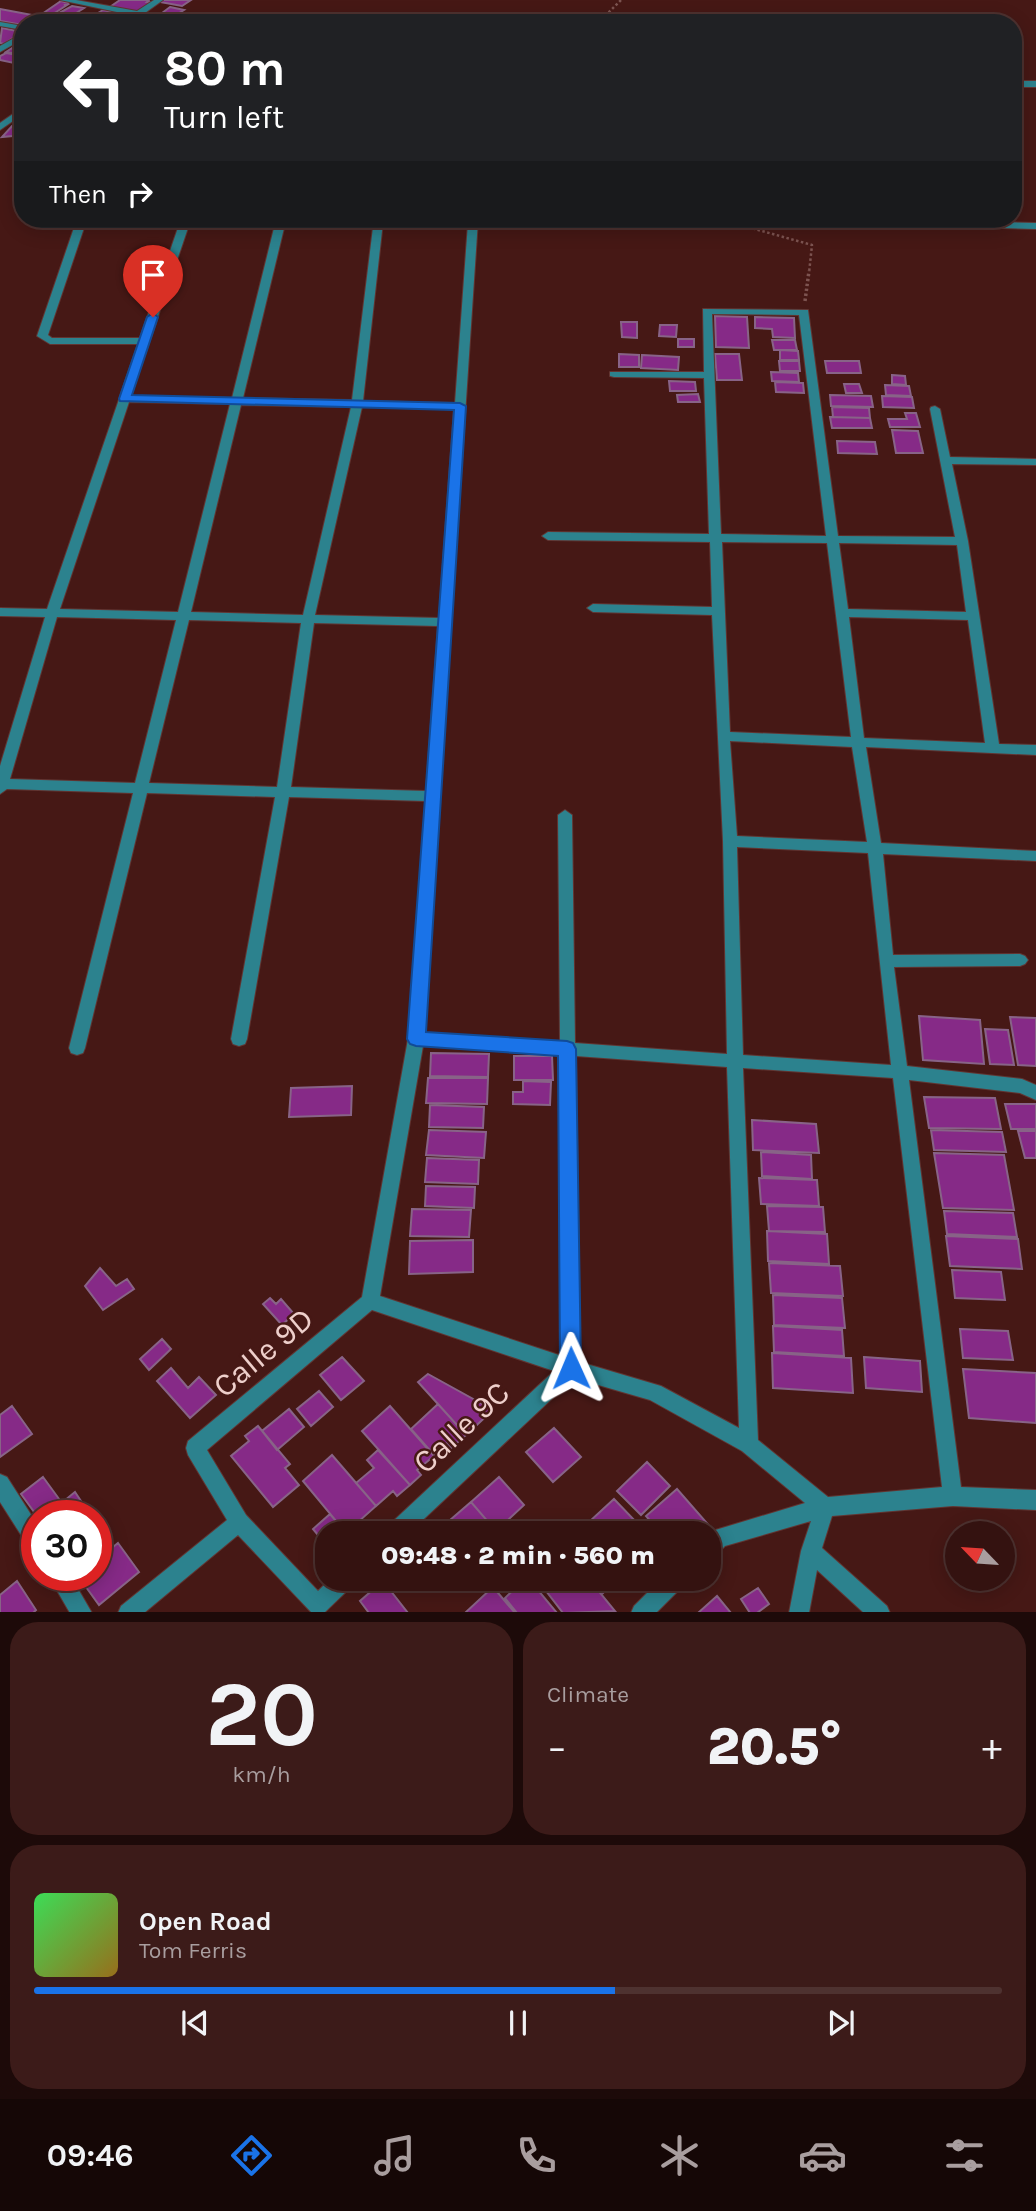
<!DOCTYPE html>
<meta charset="utf-8">
<style>
:root{--surface:#341210;--page:#3c1b19;--text:#f1f3f6;--muted:#a99e9f;--line:#4e3230;--accent:#1a73e8}
body{margin:0;font-family:Karla,sans-serif;background:var(--page);color:var(--text);height:100vh;display:flex;flex-direction:column;font-size:26px;white-space:nowrap}
*{box-sizing:border-box;margin:0}
p{font-size:23px;color:var(--muted)}
.icon{flex:none;width:38px;height:38px;fill:none;stroke:currentColor;stroke-width:2;stroke-linecap:round;stroke-linejoin:round}
.map{position:relative;height:1612px;overflow:hidden}
.panel{display:flex;flex-direction:column;gap:10px;padding:10px;background:#1d0a09;flex:1}
.panel>*{flex:none}
.banner{position:absolute;left:14px;top:14px;width:1008px;height:214px;border-radius:28px;box-shadow:0 4px 18px #0003,0 0 0 2px var(--line);background:#202124;color:#fff;overflow:hidden}
.needle{width:46px;rotate:295deg}
.fabs{position:absolute;left:945px;top:1521px;display:grid;gap:14px}
.fabs a{display:grid;place-items:center;width:70px;height:70px;border-radius:50%;background:var(--surface);box-shadow:0 4px 18px #0003,0 0 0 2px var(--line);font-size:35px}
.speed{position:absolute;left:21px;top:1500px;display:flex;gap:14px;font-size:35px;font-weight:700;text-align:center}
.speed>*{display:grid;place-content:center;width:91px;height:91px;border-radius:50%;background:var(--surface);box-shadow:0 4px 18px #0003,0 0 0 2px var(--line);line-height:1}
.speed .limit{border:10px solid #d22;background:#fff;color:#111}
.pin{position:absolute;display:grid;place-items:center;width:60px;height:60px;color:#fff;margin:-72px -30px;border-radius:50% 50% 50% 0;rotate:-45deg;box-shadow:0 0 7px #0007}
.pin .icon{rotate:45deg}
.me{position:absolute;width:77px;margin:-38px;rotate:359deg;stroke-linejoin:round;filter:drop-shadow(0 0 5px #0008)}
.turn{display:flex;align-items:center;gap:24px;height:147px;padding:0 35px;font-size:32px}
.turn .icon{width:91px;height:91px;stroke-width:2.5}
.turn b{display:block;font-size:49px;line-height:60px}
.then{display:flex;align-items:center;height:66px;padding:0 35px;background:#0003;gap:14px;font-size:26px}
.big{font-size:52px;font-weight:800;line-height:1.1}
.panel .widget{flex:1;display:flex;flex-direction:column;justify-content:center;gap:10px;min-width:0;padding:0 24px;border-radius:28px;background:var(--page)}
.panel .dial{align-items:center;gap:0}
.dial b{font-size:91px;line-height:1}
.song{display:flex;align-items:center;gap:21px}
.cover{width:84px;height:84px;border-radius:10px;background:linear-gradient(135deg,hsl(130 70% 55%),hsl(40 70% 35%))}
.played{height:7px;border-radius:4px;background:linear-gradient(90deg,var(--accent) 60%,var(--line) 60%)}
.keys{display:flex;justify-content:space-around;direction:ltr}
.heat{display:flex;justify-content:space-between;align-items:center;font-size:38px;direction:ltr}
.panel .tiles{flex:1;display:grid;gap:10px;grid-template-columns:1fr 1fr}
.widget:last-child{grid-column:span 2}
.trip{position:absolute;left:315px;top:1521px;width:406px;height:70px;border-radius:28px;background:var(--surface);box-shadow:0 4px 18px #0003,0 0 0 2px var(--line);font-weight:800;line-height:70px;text-align:center}
.menu{display:flex;height:112px;justify-content:space-around;align-items:center;background:#150706;color:var(--muted)}
.menu .icon{width:49px;height:49px}
.menu .current{color:var(--accent)}
.menu b{font-size:32px;color:var(--text)}
.map>svg:first-child{display:block}
.building{fill:#862a87;stroke:#886387;stroke-width:2}
.lines{fill:none;stroke-linecap:round;stroke-linejoin:round}
.street-casing{stroke:#613532;stroke-width:2}
.path-far1{stroke:#7d5451;stroke-width:2.5;stroke-dasharray:2.5 2.5;stroke-linecap:butt}
.path{stroke:#7d5451;stroke-width:3.5;stroke-dasharray:2.5 2.5;stroke-linecap:butt}
.street{fill:#2c828e;fill-rule:evenodd}
.route{fill:#1a73e8;stroke:#114b97;stroke-width:2}
.labels{text-anchor:middle;stroke-width:5;stroke-linejoin:round;paint-order:stroke}
.near-street-label{font-size:32px;fill:#eecfcb;stroke:#461815}
</style>
<div class="map">
<svg width="1036" height="1613" viewBox="0 0 1036 1613">
<rect width="100%" height="100%" fill="#461815"/>
<!-- building -->
<path class="building" d="M120 0H149L147 2H151L138 12 110 7Z
M163 0H191L182 6 160 2Z
M61 1 68 3 64 5H67L50 16 42 14Z
M72 6 84 8 73 15 61 12Z
M170 7 184 10 171 18 158 16Z
M0 9 64 21 23 23V25L0 21Z
M103 10 128 15 116 23H100L108 17 95 15Z
M2 28 22 32 4 44 0 43Z
M23 41V55L6 52Z
M6 53 23 56V57L14 63 0 60V56Z
M12 126 23 127V135L2 137Z
M715 316 747 317 749 348 716 347Z
M755 317 794 318 795 338 773 337 772 329 755 328Z
M621 322H637V338L622 337Z
M660 325H677L676 337 659 336Z
M678 339H694V347H678Z
M772 340H795L797 350H774Z
M780 350 798 351 799 360H780Z
M619 354 639 355V367H619Z
M715 354H739L742 380H717Z
M642 355 679 357 678 370 641 368Z
M779 361H799L800 371H780Z
M825 361H859L861 373H827Z
M771 372 798 373 799 382 772 381Z
M892 375 905 376 906 385 892 384Z
M669 381 695 382 696 391H670Z
M775 382 803 383 804 393 776 392Z
M844 384H859L862 393H846Z
M885 385 909 386 911 396 886 395Z
M698 394 700 402H678L677 395Z
M830 395 871 396 873 407 831 406Z
M882 396 912 397 914 408 883 407Z
M832 407 869 408 870 418 833 417Z
M905 413H916L920 427H890L888 419H907Z
M830 417 870 418 872 428H832Z
M892 430 918 431 923 453H896Z
M837 441 875 442 877 454 838 453Z
M919 1016 980 1020 984 1064 923 1060Z
M1010 1017 1036 1018V1066L1018 1065Z
M985 1029 1008 1030 1014 1065 990 1064Z
M431 1053 489 1054 488 1077 430 1076Z
M514 1056H552L553 1080H514Z
M428 1078H488L487 1104 426 1103Z
M523 1081 551 1082 550 1105 513 1104V1092H523Z
M352 1086 351 1115 289 1117 291 1088Z
M924 1097 995 1098 1001 1129 929 1128Z
M1005 1104H1036V1129H1011Z
M430 1105 484 1107 483 1128 429 1127Z
M752 1120 816 1124 819 1153 753 1150Z
M429 1130 486 1132 484 1158 426 1155Z
M931 1130 1002 1132 1006 1152 934 1150Z
M1018 1131H1036V1158H1025Z
M761 1152 811 1155 812 1179 762 1176Z
M934 1153 1004 1155 1014 1210 943 1208Z
M427 1158 479 1160 478 1184 425 1182Z
M759 1178 817 1180 819 1206 761 1204Z
M426 1186 475 1187 474 1208 425 1206Z
M767 1206 823 1207 825 1232 769 1231Z
M412 1209 471 1210 469 1237 410 1236Z
M944 1211 1013 1213 1017 1237 947 1234Z
M767 1231 827 1234 829 1264 768 1261Z
M946 1236 1018 1239 1022 1269 950 1266Z
M473 1240V1272L409 1274 410 1241Z
M769 1263 840 1266 843 1296 771 1293Z
M100 1268 116 1286 127 1279 134 1289 103 1310 85 1286Z
M952 1270 1001 1272 1005 1300 955 1298Z
M773 1295 842 1298 845 1328 774 1325Z
M270 1298 276 1304 281 1299 294 1314 282 1325 263 1304Z
M773 1326 842 1330 844 1356 774 1352Z
M960 1329 1008 1331 1013 1360 963 1358Z
M162 1339 171 1349 149 1370 140 1359Z
M772 1353 851 1358 853 1393 773 1388Z
M342 1357 364 1381 341 1400 320 1375Z
M864 1357 920 1361 922 1392 866 1388Z
M171 1368 188 1388 199 1377 216 1395 190 1418 157 1381Z
M963 1369 1036 1373V1423L969 1418Z
M428 1374 493 1410 466 1435 418 1382Z
M319 1391 333 1407 311 1426 297 1409Z
M438 1404 466 1435 451 1448 447 1443 434 1455 411 1429Z
M12 1406 32 1434 0 1457V1415Z
M390 1406 434 1456 417 1470 421 1475 410 1485 362 1431Z
M289 1409 304 1427 277 1450 262 1431Z
M258 1426 290 1464 285 1468 299 1485 273 1507 231 1456 249 1441 245 1436Z
M554 1428 581 1457 553 1482 526 1452Z
M378 1450 410 1485 397 1496 393 1491 376 1506 356 1483 374 1468 367 1460Z
M332 1455 376 1506 358 1522 362 1527 356 1533H346L303 1481Z
M647 1462 670 1486 641 1515 617 1491Z
M43 1477 62 1503 46 1516H37L21 1494Z
M499 1477 524 1505 496 1531 471 1502Z
M677 1489 712 1529 707 1533H661L646 1516Z
M75 1492 91 1516H46L64 1501Z
M614 1499 637 1523 627 1533H600L589 1522Z
M471 1502 496 1531 497 1533H447L442 1527Z
M330 1514 346 1533H327V1546L313 1529Z
M118 1543 139 1572 99 1605 78 1576 96 1575V1561Z
M396 1578H421L406 1591Z
M526 1578H528L557 1613H517L505 1598Z
M536 1578H588L615 1611 563 1613Z
M590 1578H618L603 1593Z
M17 1581 36 1610 33 1613H0V1595Z
M383 1581 408 1613H369L360 1601Z
M493 1587 515 1613H465Z
M758 1588 769 1604 757 1613H750L741 1599Z
M717 1596 731 1613H698Z"/>
<g class="lines">
<!-- street casing -->
<g class="street-casing">
<path id="street" d="M60 0H76L137 11 154 0H163L131 23H121L131 15Z
M0 22 23 26V30L0 26Z
M23 33V39L0 52V46Z
M1013 81H1036V87H1013Z
M23 107V114L0 130V123Z
M77 219H87L48 335 52 338H140L181 219H191L131 396 232 398 275 224 280 221 285 224 243 398 352 400 374 219 478 220 424 1033 560 1042 558 815 565 810 572 815 575 1043 727 1054 723 841 712 615 593 612 587 608 593 604 712 607 710 542 548 540 542 536 548 532 709 534 704 378 614 377 610 376V372H704L703 309 808 310 838 536 955 537 930 409 931 407 935 406 940 409 950 457 1036 459V465L952 464 968 541 999 744 1036 745V755L866 747 881 843 1036 851V861L883 854 893 955 1020 954 1025 956 1028 960 1025 964 1020 966 894 967 907 1066 1022 1079 1036 1085V1100L1020 1093 909 1080 961 1487 1036 1490V1510L953 1506 832 1516 822 1548 887 1606 890 1613H864L817 1570 809 1613H789L801 1551 811 1521 725 1546 716 1555 709 1558V1534L712 1531 805 1503 742 1451 650 1400 574 1378 409 1533H385L388 1526 554 1371 372 1310 207 1450 246 1515 318 1591 331 1578H356L353 1585 325 1612H311L238 1535 144 1613H118L121 1606 227 1520 188 1455 186 1448 188 1441 362 1297 408 1039 426 801 289 797 247 1039 245 1044 239 1046 233 1044 231 1039 275 797 147 793 85 1048 83 1053 77 1055 71 1053 69 1048 133 793 7 789 0 794V766L45 617 0 616V608L47 609 138 344H50L37 336ZM383 222 468 223 455 403 363 401ZM712 314 799 315 826 536 721 534ZM129 402 230 404 178 612 60 609ZM241 405 351 407 303 615 191 612ZM362 407 454 409 439 618 315 615ZM722 542 827 543 851 737 730 732ZM839 543 957 545 966 612 848 609ZM57 617 176 620 135 783 10 779ZM849 617 968 620 985 743 864 738ZM189 620 301 623 277 787 149 783ZM314 623 438 626 426 791 291 787ZM730 741 852 747 867 842 737 836ZM737 847 868 853 891 1065 743 1055ZM423 1046 560 1055 562 1356 380 1296ZM576 1056 727 1067 739 1428 661 1386 580 1362ZM743 1068 893 1078 942 1487 828 1497 758 1440Z
M799 219H890L1036 223V229L804 222Z
M0 1474 7 1477 37 1524V1552L30 1549 0 1502Z
M48 1575H70L92 1613H70Z
M662 1578H687L684 1585 656 1613H631L634 1606Z"/>
</g>
<!-- path-far1 -->
<path class="path-far1" d="M598 23 621 0
M719 219 812 245 809 273"/>
<!-- path -->
<path class="path" d="M805 301 809 271"/>
<!-- street -->
<use href="#street" class="street"/>
</g>
<!-- route -->
<path class="route" d="M153 313 158 317 132 395 460 403 466 406 426 1032 567 1041 573 1043 576 1049 581 1368 578 1375 571 1378 563 1375 560 1368 558 1056 416 1046 410 1044 407 1039 454 410 120 401 119 399 147 317Z"/>
<g class="labels">
<!-- near-street labels -->
<g class="near-street-label">
<text transform="translate(263 1352) rotate(-40)" y="11">Calle 9D</text>
<text transform="translate(461 1427) rotate(-43)" y="11">Calle 9C</text>
</g>
</g>
</svg>
<div class="fabs">
<a><svg class="needle" viewBox="-14 -14 28 28"><path d="M0-13l5 13h-10z" fill="#e53935"/><path d="M0 13l5-13h-10z" fill="#a99e9f"/></svg></a>
</div>
<div class="speed"><div class="limit">30</div></div>
<div class="pin" style="left:153px;top:317px;background:#d93025"><svg class="icon" aria-label="arrive" viewBox="0 0 24 24"><path d="M6 21V4h12l-3 4 3 4H6"/></svg></div>
<svg class="me" style="left:571px;top:1368px" viewBox="-20 -20 40 40"><path d="M0-17L14 15 0 8-14 15z" fill="#1a73e8" stroke="#fff" stroke-width="4"/></svg>
<div class="trip">09:48 · 2 min · 560 m</div>
<div class="banner">
<div class="turn"><svg class="icon" aria-label="left" viewBox="0 0 24 24"><path d="M17 20v-9H6M10 6l-5 5 5 5"/></svg><div><b>80 m</b>Turn left</div></div>
<div class="then">Then<svg class="icon" aria-label="right" viewBox="0 0 24 24"><path d="M7 20v-9h11M14 6l5 5-5 5"/></svg></div>
</div>
</div>
<section class="panel">
<div class="tiles">
<div class="widget dial"><b>20</b><p>km/h</p></div>
<div class="widget"><p>Climate</p>
<div class="heat"><a>−</a><b class="big">20.5°</b><a>+</a></div>
</div>
<div class="widget">
<div class="song"><i class="cover"></i><div><b>Open Road</b><p>Tom Ferris</p></div></div>
<div class="played"></div>
<div class="keys"><svg class="icon" aria-label="previous" viewBox="0 0 24 24"><path d="M18 5L8 12l10 7zM5 5v14"/></svg><svg class="icon" aria-label="pause" viewBox="0 0 24 24"><path d="M8 5v14M16 5v14"/></svg><svg class="icon" aria-label="next" viewBox="0 0 24 24"><path d="M6 5l10 7-10 7zM19 5v14"/></svg></div>
</div>
</div>
</section>
<nav class="menu">
<b>09:46</b>
<svg class="icon current" aria-label="directions" viewBox="0 0 24 24"><path d="M12 3l9 9-9 9-9-9zM9 14v-3h6M13 9l2 2-2 2"/></svg>
<svg class="icon" aria-label="music" viewBox="0 0 24 24"><path d="M9 18V5l10-2v13"/><circle cx="6" cy="18" r="3"/><circle cx="16" cy="16" r="3"/></svg>
<svg class="icon" aria-label="phone" viewBox="0 0 24 24"><path d="M5 4h4l2 5-3 2q2 4 5 5l2-3 5 2v4C11 20 4 13 5 4z"/></svg>
<svg class="icon" aria-label="climate" viewBox="0 0 24 24"><path d="M12 3v18M4 7l16 10M4 17L20 7"/></svg>
<svg class="icon" aria-label="car" viewBox="0 0 24 24"><path d="M5 17H2v-5l4-1 3-4h7l3 4 3 1v5h-3M9 17h6M6 11h13"/><circle cx="7" cy="17" r="2"/><circle cx="17" cy="17" r="2"/></svg>
<svg class="icon" aria-label="filters" viewBox="0 0 24 24"><path d="M4 7h16M4 17h16"/><circle cx="9" cy="7" r="2"/><circle cx="15" cy="17" r="2"/></svg>
</nav>
